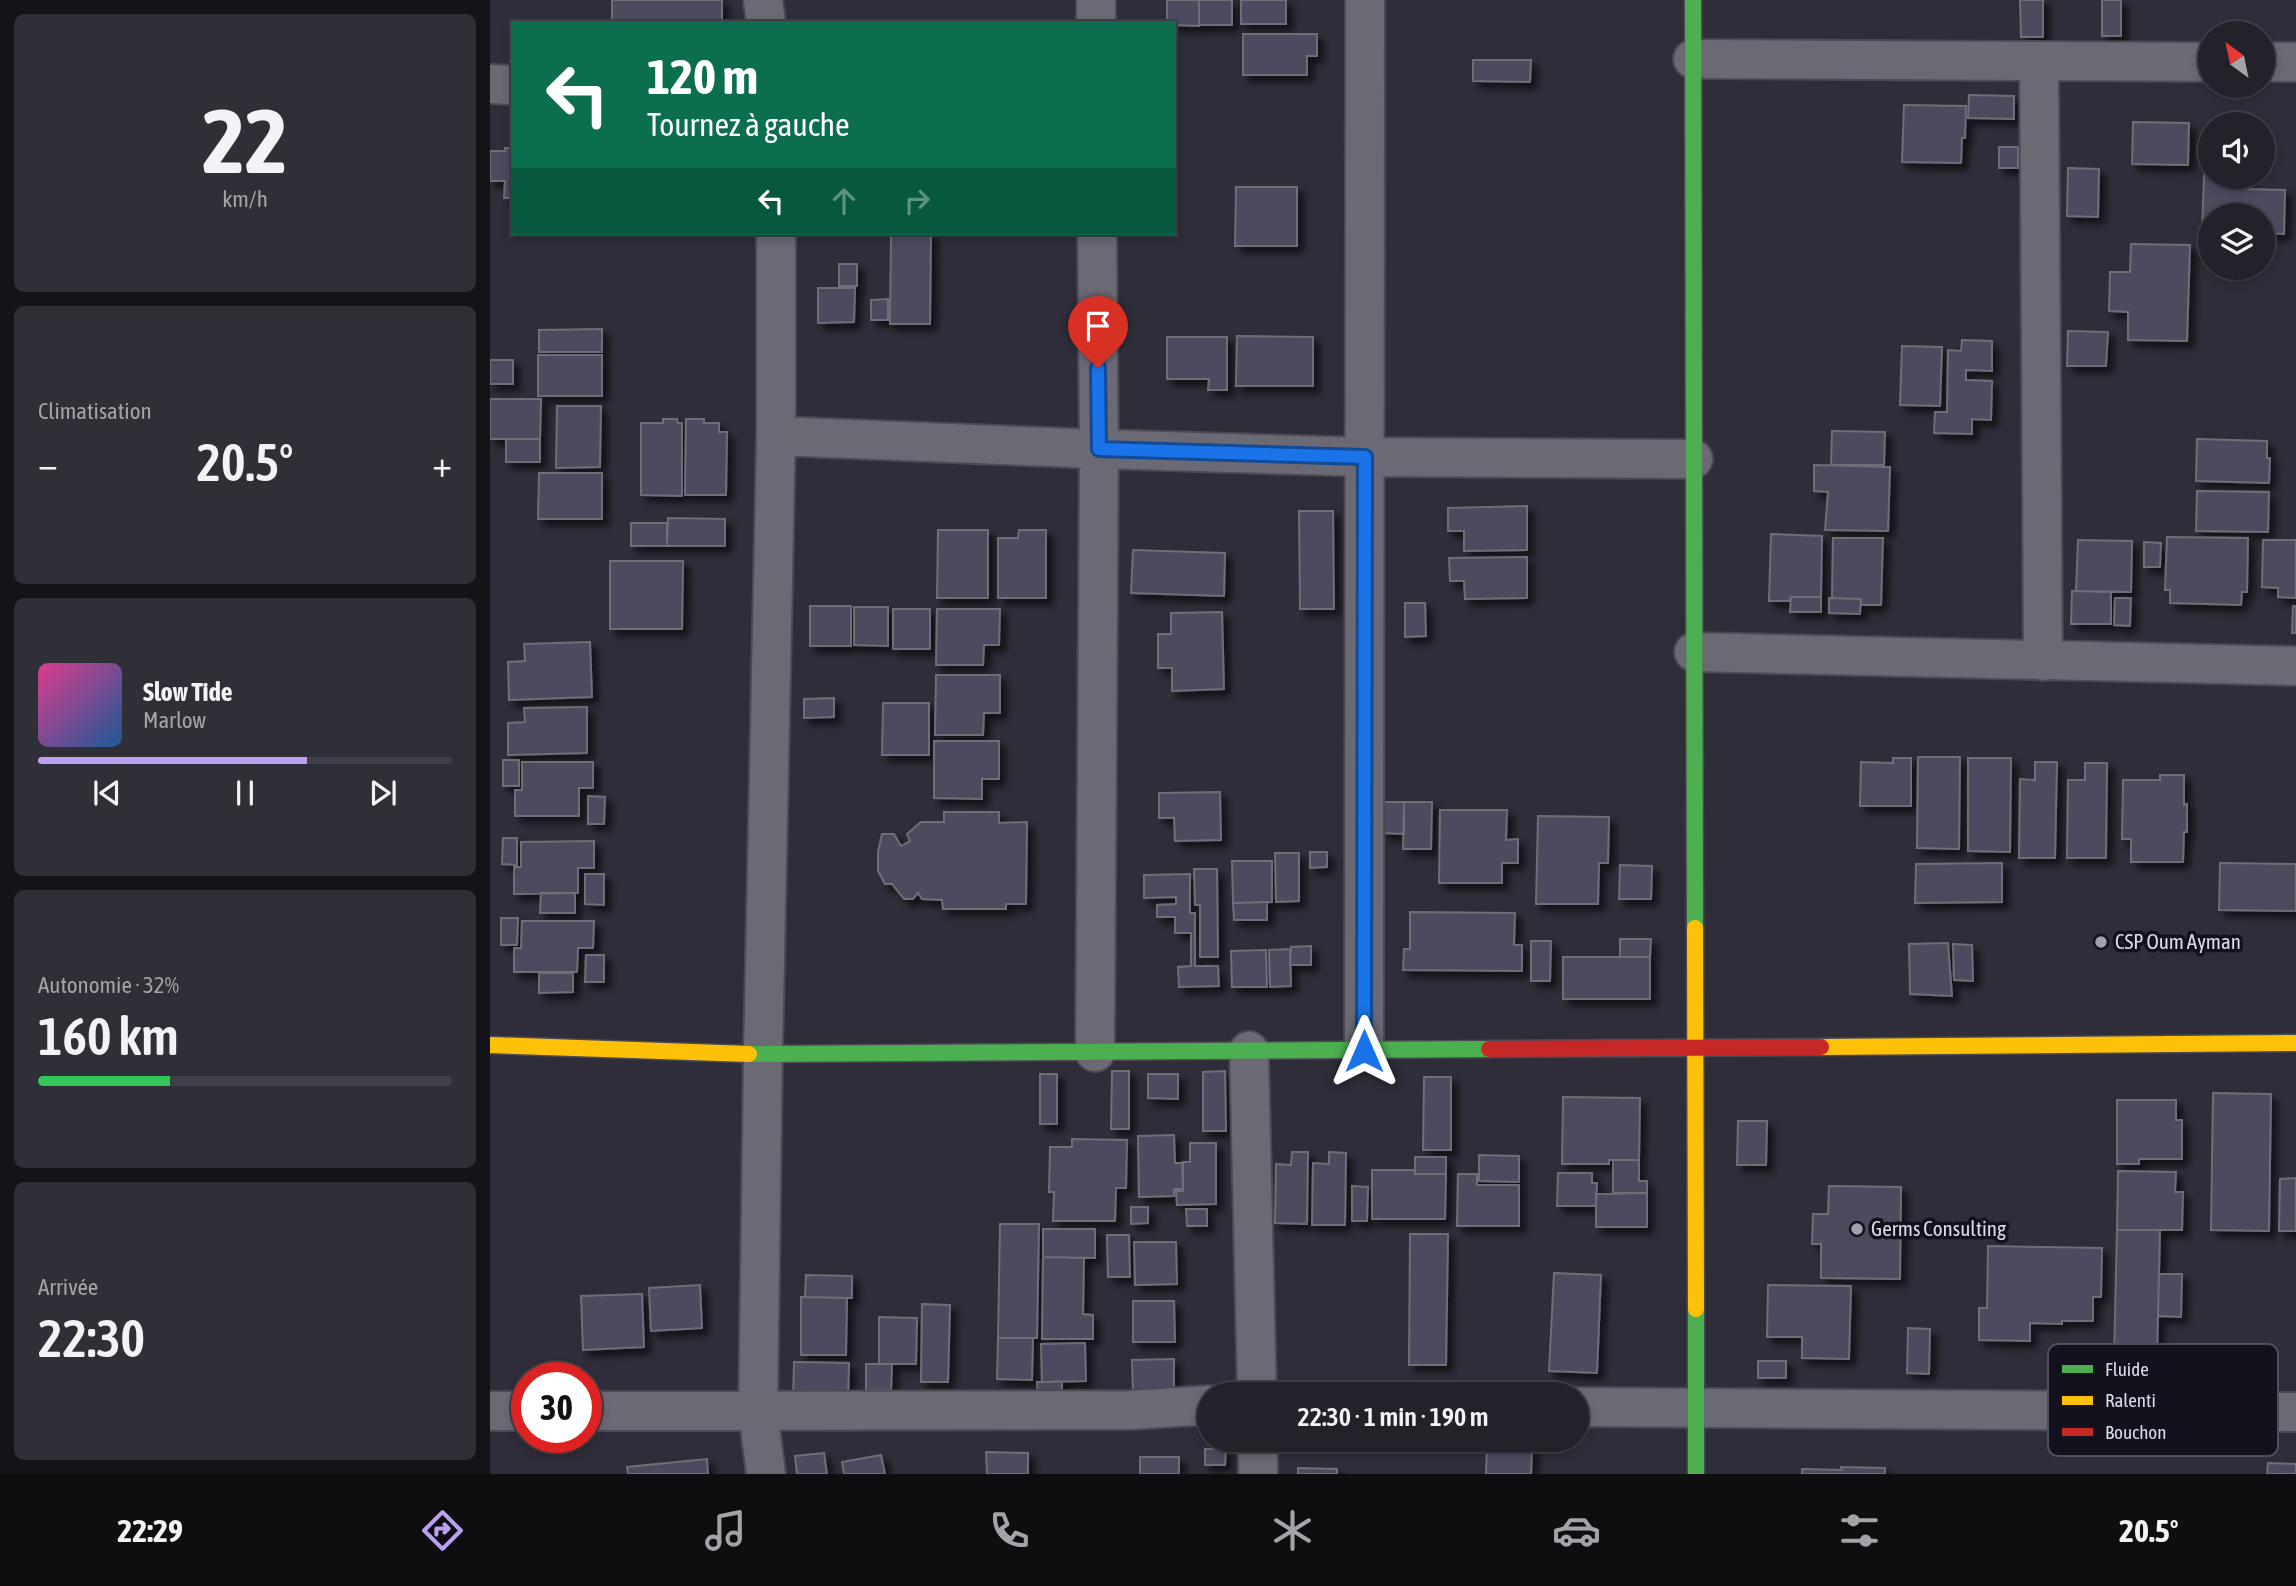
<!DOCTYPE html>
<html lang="fr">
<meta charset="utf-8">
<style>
:root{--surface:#22222b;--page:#2e2f37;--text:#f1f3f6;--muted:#a2a4a9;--line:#3f3f47;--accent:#bca0f2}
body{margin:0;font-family:"Asap Condensed",sans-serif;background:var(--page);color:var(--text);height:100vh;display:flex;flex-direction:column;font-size:26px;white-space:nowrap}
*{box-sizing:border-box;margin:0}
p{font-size:23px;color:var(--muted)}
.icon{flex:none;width:38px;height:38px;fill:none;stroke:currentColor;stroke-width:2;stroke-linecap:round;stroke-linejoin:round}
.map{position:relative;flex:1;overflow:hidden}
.sheet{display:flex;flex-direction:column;gap:14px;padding:14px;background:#131318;width:490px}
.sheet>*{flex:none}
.hud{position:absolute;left:21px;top:21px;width:665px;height:214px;border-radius:0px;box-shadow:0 4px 10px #0003,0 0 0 2px var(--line);background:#0b6e4f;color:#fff;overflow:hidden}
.needle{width:46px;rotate:327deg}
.tools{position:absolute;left:1708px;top:21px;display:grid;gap:14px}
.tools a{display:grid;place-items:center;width:77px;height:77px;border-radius:50%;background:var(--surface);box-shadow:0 4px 10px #0003,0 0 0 2px var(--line);font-size:35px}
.speed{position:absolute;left:21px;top:1362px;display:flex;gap:14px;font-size:35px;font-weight:700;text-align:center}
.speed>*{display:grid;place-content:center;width:91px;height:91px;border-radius:50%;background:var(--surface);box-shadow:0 4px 10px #0003,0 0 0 2px var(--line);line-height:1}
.speed .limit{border:10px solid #d22;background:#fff;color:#111}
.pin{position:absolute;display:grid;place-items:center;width:60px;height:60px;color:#fff;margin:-72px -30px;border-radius:50% 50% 50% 0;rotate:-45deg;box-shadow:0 0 7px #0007}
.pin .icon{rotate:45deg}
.me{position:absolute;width:77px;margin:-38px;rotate:0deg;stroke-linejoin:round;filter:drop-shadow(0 0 5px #0008)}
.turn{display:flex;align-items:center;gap:24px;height:147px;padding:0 21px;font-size:32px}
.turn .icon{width:91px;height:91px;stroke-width:2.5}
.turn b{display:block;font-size:49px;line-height:60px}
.lanes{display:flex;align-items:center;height:66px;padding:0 21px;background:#0003;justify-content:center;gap:35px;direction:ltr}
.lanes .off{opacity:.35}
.big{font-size:52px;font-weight:600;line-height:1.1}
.sheet .tile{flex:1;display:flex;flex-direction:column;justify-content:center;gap:10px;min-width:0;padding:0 24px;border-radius:10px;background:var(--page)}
.sheet .dial{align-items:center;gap:0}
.dial b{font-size:91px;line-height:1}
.song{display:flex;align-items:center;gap:21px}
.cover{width:84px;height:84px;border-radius:10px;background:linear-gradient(135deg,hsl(330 70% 55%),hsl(210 70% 35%))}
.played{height:7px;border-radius:4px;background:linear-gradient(90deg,var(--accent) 65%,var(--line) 65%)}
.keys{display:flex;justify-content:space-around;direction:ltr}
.heat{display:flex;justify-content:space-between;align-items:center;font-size:38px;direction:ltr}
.charge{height:10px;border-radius:5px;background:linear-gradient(90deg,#34c759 32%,var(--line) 0)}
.trip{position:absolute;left:707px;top:1382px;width:392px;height:70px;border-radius:35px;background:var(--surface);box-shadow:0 4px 10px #0003,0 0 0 2px var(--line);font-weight:600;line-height:70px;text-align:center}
.menu{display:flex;height:112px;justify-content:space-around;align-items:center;background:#0e0e11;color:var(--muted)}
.menu .icon{width:49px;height:49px}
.menu .on{color:var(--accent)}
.menu b{font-size:32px;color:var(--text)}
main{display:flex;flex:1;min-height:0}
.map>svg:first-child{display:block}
.building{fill:#4d495e;stroke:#6e6e79;stroke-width:2;filter:url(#shadow)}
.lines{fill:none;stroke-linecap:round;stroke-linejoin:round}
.street-casing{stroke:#4b4954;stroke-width:42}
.fast-casing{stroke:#4b4954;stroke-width:19}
.slow-casing{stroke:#4b4954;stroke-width:19}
.jam-casing{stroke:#4b4954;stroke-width:19}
.street{stroke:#6a6974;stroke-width:38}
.fast{stroke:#4caf50;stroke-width:16}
.slow{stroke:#ffc107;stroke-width:16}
.jam{stroke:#c62828;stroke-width:16}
.route-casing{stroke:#114b97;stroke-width:18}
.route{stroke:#1a73e8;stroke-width:12}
.poi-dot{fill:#9f9fad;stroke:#13121c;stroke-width:2.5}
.labels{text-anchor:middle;stroke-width:7;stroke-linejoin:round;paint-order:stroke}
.poi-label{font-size:21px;fill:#dcdceb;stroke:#13121c;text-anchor:start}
.key{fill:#13121c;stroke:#4f4f5a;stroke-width:2}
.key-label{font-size:19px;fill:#dcdceb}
</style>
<main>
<section class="sheet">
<div class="tile dial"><b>22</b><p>km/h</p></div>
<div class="tile"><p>Climatisation</p>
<div class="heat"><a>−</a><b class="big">20.5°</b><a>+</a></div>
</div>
<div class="tile">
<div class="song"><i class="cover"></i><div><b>Slow Tide</b><p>Marlow</p></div></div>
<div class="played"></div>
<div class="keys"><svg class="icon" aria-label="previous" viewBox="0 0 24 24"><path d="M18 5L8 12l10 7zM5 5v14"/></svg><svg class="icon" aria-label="pause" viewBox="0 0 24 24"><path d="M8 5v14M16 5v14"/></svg><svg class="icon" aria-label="next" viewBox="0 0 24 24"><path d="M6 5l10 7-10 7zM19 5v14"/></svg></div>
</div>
<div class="tile"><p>Autonomie · 32%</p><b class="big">160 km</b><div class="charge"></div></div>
<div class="tile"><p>Arrivée</p><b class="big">22:30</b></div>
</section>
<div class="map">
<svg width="1806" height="1474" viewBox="0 0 1806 1474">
<defs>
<filter id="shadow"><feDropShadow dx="6" dy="6" stdDeviation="3.5" flood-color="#0009"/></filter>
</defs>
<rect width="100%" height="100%" fill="#2e2d39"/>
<!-- building -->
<path class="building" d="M122 0H232V23H122Z
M677 0H709V26L684 25V23H677Z
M709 0H742V25H709Z
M751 0H796V24H751Z
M1530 0H1553V37H1531Z
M1612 0H1631V36H1612Z
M753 34H827V56H817V75H753Z
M983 60H1041L1040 82 983 81Z
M1479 95 1524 96V119L1478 118Z
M1414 105 1476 106 1475 138H1472L1471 163 1412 162Z
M1643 122 1699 123 1698 165 1642 164Z
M1509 147H1528V168H1509Z
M15 148H23V198H14L15 181H0V151H15Z
M1578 168 1609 169 1608 217 1577 216Z
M1714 175 1758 177 1757 189 1795 190 1794 234 1773 233V215H1720V232H1712Z
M746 187H807V246H745Z
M401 233H441L440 324H400Z
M1641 244 1700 245 1697 341 1638 340V312L1619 311 1620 272H1640Z
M349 264H367V286H349Z
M328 288H365L364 322 328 323Z
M398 299V320H381V300Z
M112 329V352H49V330Z
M1578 331 1618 332 1616 366H1577Z
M747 336 823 337V386H746Z
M677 337H737V390H718L719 379H677Z
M1472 340 1502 341V371L1476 370V380L1502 381 1501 420 1482 419V434L1444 433 1445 412H1457L1458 350 1471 351Z
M1412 346 1452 347 1450 406 1410 405Z
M48 355H112V396H48Z
M0 360H23V384H0Z
M0 399H51L50 439H0Z
M67 406H111L110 467 66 468Z
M173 419H187L188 423H192V496L151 495V423H173Z
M196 419H214V423H229V432H237L236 495H195Z
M1342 431 1395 432 1394 465H1341Z
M16 439H50V462H16Z
M1707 439 1777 441V458H1780L1779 483 1706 481Z
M1324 465 1400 467 1398 531 1335 530 1338 492 1324 491Z
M49 473H112V519H48Z
M1707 491 1779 492 1778 532 1706 531Z
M1037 506V550L974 551V531H958V508Z
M809 511H843L844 609H810Z
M178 518 235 519V546H177Z
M141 523H177V546H141Z
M448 530H498V598H447Z
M529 530H556V598H508V538H528Z
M1281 534 1332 536 1331 597H1301L1300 601H1279Z
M1677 537 1758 538 1757 592H1752L1751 605 1680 603V590H1675Z
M1343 538H1393L1391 605H1371V599L1342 598Z
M1588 540 1642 541 1641 592 1586 591Z
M1773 540H1806V598L1788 597V588L1772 587Z
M1654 542 1671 543 1670 567H1654Z
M643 550 735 553 734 596 641 593Z
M1037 557V598L975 599 974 581H960L959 558Z
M120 561H193L192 629H120Z
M1582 591 1621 592V624H1581Z
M1301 597H1331V612H1300Z
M1339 598 1371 599 1370 614 1339 613Z
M1625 598H1641L1640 626 1624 625Z
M915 603H935L936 636 915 637Z
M320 606H361V646H320Z
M1803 606H1806V633H1802Z
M364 607H398V646L364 645Z
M403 609H440V649H403Z
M447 609H510L509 645H494L493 665H446Z
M732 612 734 689 682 691V668H668V634H681V613Z
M100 642 102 697 19 700 18 662 35 661 34 644Z
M446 675H510V713H494L493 735H445Z
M344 698V717L314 718V699Z
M393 703H439V755H392Z
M97 707V753L18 755V723L35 722 34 708Z
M444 741H509V779H492V799L444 798Z
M1428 757H1470L1469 849 1427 848Z
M1403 758H1421V806H1370L1371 762 1403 763Z
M1478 758H1521L1520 852 1478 851Z
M13 760H29V786H13Z
M32 762H103V788H89V816H25V790H32Z
M1545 762H1567L1565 858H1529L1530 779 1545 780Z
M1595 763H1617L1616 858H1577L1578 780H1595Z
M1670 775H1694V805L1697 804V832H1694L1693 862H1641V839H1632L1633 780H1670Z
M730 792 731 840 685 841 684 818H669V793Z
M98 796 115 797 114 824H98Z
M892 802H914V834L892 833Z
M914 802H942L941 849H913Z
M950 810H1017L1016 840 1028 839V863H1012V883H949Z
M454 812H509V823L537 822 536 904H516V909H453L452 900 432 899 428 893 423 899H414L402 884H395L388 871V852L392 834H404L411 846 420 841 417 834 431 822H454Z
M1048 816 1119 817 1118 863H1109L1108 904H1046Z
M13 838H27V865L12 864Z
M104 841V868H88V893L24 894V867H31V842Z
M820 852H837V867L820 868Z
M785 853H809V901L786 902Z
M742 861H782V902L743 903Z
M1512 863V902L1425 903 1426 864Z
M1730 863 1806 864V911L1729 910Z
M1130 865 1162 866 1161 899H1129Z
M704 869H727L728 957H710V905H705Z
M95 874H114V905L95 904Z
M700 874V913H705V966H728L729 986 689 987 688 967 701 966V933H685V917H667V905L686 904V897L654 898V875Z
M51 893H85V913H50Z
M777 902V920H744L743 903Z
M920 912 1025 913 1024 945H1032V971L913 970 914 949H920Z
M11 918H28L27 945H11Z
M32 921H104L103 948H88L87 972H24V948H31Z
M1130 939H1161L1160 957H1130Z
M1041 941H1061L1060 981H1041Z
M1458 943 1462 996 1420 994 1419 944Z
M1463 944 1482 945 1483 981 1464 980Z
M821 946V965H800L801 947Z
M800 949 801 986 780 987 779 950Z
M776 950 777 987H742L741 951Z
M96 955H114V982H95Z
M1073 957H1160V999H1073Z
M49 973H83V992L49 993Z
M622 1071H639V1129H621Z
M735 1071 736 1131H713V1072Z
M550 1074H567V1124H550Z
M658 1074H688V1099L658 1098Z
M934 1077H961V1150H933Z
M1723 1093 1781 1094 1779 1231 1721 1230Z
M1073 1097 1150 1098 1149 1160H1119V1164H1072Z
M1627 1100H1686V1120H1692V1159H1649V1164H1627Z
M1248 1121H1277L1276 1165H1247Z
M684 1135 685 1163H692L693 1189H684V1196L649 1197 648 1136Z
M582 1139 637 1140 636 1188H626L625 1221H563L564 1192H559L560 1147H582Z
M700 1143H726V1204L687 1205 686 1191H693V1162H700Z
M802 1152H818L817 1224 785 1223 786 1164 801 1165Z
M839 1152 856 1153 855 1225H822L823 1163 839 1164Z
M989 1155 1029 1156V1182L989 1181Z
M925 1157H956V1174H925Z
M1123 1160H1149V1181H1157V1193H1123Z
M882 1170H925V1174H956L955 1219H882Z
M1628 1171 1686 1172 1685 1192H1693L1692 1230H1627Z
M1068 1173H1102V1183H1107L1106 1206H1067Z
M968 1174H987V1185H1029V1226H967Z
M1806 1178V1231H1789L1790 1179Z
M862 1186 878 1187 877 1221H862Z
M1339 1186 1411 1187 1410 1279 1331 1278V1244H1322L1323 1214H1338Z
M1157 1193V1227H1106V1194Z
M641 1207H658V1223L641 1224Z
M696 1209H717V1226H697Z
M510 1224H549L547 1338H508Z
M553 1229H605V1258L553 1257Z
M1627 1230H1670L1667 1358 1624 1357Z
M920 1234H958L956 1365H919Z
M617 1235H639L640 1277H618Z
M644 1242H686L687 1284 645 1285Z
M1498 1246 1612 1248 1611 1297H1603V1321H1572V1324L1540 1323V1341L1489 1340V1308H1497Z
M553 1257 594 1258 593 1314 603 1315V1339H552Z
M1064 1273 1111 1275 1107 1373 1059 1371Z
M1669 1274H1692L1691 1317 1668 1316Z
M316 1275 362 1276V1298L315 1297Z
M210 1285 212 1328 161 1331 159 1288Z
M1278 1285 1361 1286 1359 1359 1312 1358V1337H1277Z
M152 1294 154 1347 93 1350 91 1296Z
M311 1297 357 1298 356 1355H311Z
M643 1301H684L685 1342H643Z
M432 1304 460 1305 458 1382H431Z
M389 1317 427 1318 426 1364H389Z
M1418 1328 1440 1329 1439 1374 1417 1373Z
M508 1338H543L542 1380 507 1379Z
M595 1343 596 1381 552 1382 551 1344Z
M684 1359V1396L643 1397 642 1360Z
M1268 1361H1296V1378H1268Z
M304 1362 359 1363 358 1400H303Z
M376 1364H402L401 1390H376Z
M547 1382H572V1397L548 1398Z
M997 1446H1042L1041 1474H996Z
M715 1449H736L735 1465H715Z
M496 1452 538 1453V1474H497Z
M334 1453 337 1474H307L305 1456Z
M391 1455 395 1474H354L352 1462Z
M650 1457H689V1474H650Z
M217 1459 218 1474H138L137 1467Z
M1778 1463 1806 1464V1474H1777Z
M1351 1467 1395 1468V1474H1312V1469L1352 1470Z
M808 1468 847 1469V1474H808Z"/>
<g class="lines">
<!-- street casing -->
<g class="street-casing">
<path id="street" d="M273 0 276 23
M606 0V23
M1203 59 1720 62
M1549 61 1553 661
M1773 62H1806
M0 84 23 85
M286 436 609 449 875 457 1203 459
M1204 652 1806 666
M874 1050 875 0
M759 1051 767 1395
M605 1052 609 449 607 233
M1087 1407 1806 1412
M0 1411H37
M96 1411 640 1410 719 1405
M768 1440V1474
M276 1474 268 1412 273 1055 286 436V233"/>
</g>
<!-- fast casing -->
<g class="fast-casing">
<path id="fast" d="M1203 0 1205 928
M259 1054 999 1049
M1206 1309V1474"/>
</g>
<!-- slow casing -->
<g class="slow-casing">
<path id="slow" d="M1205 928 1206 1309
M0 1045 259 1054
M1331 1047 1806 1043"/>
</g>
<!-- jam casing -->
<g class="jam-casing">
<path id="jam" d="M999 1049 1331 1047"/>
</g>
<!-- street -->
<use href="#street" class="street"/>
<!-- fast -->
<use href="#fast" class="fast"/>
<!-- slow -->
<use href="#slow" class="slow"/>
<!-- jam -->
<use href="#jam" class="jam"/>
</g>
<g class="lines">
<!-- route casing -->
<g class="route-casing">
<path id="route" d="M608 368 609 449 875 457 874 1051"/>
</g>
<!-- route -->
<use href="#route" class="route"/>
</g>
<!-- markers -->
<g class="poi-dot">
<circle cx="1611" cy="942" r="7"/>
<circle cx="1367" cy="1229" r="7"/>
</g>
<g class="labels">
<!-- poi labels -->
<g class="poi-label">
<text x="1625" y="949">CSP Oum Ayman</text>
<text x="1381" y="1236">Germs Consulting</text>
</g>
</g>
<!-- legend -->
<rect x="1558" y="1344" width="230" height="112" rx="10" class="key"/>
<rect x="1572" y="1365" width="31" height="8" fill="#4caf50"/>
<rect x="1572" y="1396" width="31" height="9" fill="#ffc107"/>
<rect x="1572" y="1428" width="31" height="8" fill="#c62828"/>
<g class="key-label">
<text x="1615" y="1376">Fluide</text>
<text x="1615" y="1407">Ralenti</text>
<text x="1615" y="1439">Bouchon</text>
</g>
</svg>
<div class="tools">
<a><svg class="needle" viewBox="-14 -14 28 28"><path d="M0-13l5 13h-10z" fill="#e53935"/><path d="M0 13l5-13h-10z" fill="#a2a4a9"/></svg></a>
<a><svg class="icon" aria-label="sound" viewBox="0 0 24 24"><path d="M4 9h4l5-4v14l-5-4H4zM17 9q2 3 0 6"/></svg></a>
<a><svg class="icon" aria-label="layers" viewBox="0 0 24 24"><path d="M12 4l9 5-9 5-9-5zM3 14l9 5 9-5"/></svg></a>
</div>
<div class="speed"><div class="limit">30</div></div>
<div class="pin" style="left:608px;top:368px;background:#d93025"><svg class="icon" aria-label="arrive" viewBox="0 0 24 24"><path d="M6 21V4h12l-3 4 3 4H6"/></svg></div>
<svg class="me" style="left:874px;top:1051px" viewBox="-20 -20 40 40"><path d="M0-17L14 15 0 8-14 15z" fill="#1a73e8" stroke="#fff" stroke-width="4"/></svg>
<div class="trip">22:30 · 1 min · 190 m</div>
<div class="hud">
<div class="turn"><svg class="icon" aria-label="left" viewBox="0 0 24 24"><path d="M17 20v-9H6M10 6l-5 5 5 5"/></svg><div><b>120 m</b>Tournez à gauche</div></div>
<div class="lanes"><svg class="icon" aria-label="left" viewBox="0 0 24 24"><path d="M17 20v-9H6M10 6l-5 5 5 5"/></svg><svg class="icon off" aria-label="ahead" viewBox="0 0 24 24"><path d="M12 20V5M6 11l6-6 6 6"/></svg><svg class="icon off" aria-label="right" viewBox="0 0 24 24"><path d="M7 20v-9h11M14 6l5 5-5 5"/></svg></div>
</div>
</div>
</main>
<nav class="menu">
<b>22:29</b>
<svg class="icon on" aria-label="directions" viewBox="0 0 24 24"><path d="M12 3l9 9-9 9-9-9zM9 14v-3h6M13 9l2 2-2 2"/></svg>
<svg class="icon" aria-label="music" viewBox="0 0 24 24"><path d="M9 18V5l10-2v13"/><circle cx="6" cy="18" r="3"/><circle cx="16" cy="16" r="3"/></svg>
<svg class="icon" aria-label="phone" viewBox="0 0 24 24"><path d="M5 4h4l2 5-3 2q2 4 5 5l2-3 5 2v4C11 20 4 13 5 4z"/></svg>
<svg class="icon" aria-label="climate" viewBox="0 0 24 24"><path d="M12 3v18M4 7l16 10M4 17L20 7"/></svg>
<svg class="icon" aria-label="car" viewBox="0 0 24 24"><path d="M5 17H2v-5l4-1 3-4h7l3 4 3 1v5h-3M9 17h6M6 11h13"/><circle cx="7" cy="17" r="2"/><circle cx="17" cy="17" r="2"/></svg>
<svg class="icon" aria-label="filters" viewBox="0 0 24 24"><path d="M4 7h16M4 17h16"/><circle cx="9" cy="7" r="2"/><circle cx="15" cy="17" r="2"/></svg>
<b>20.5°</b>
</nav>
